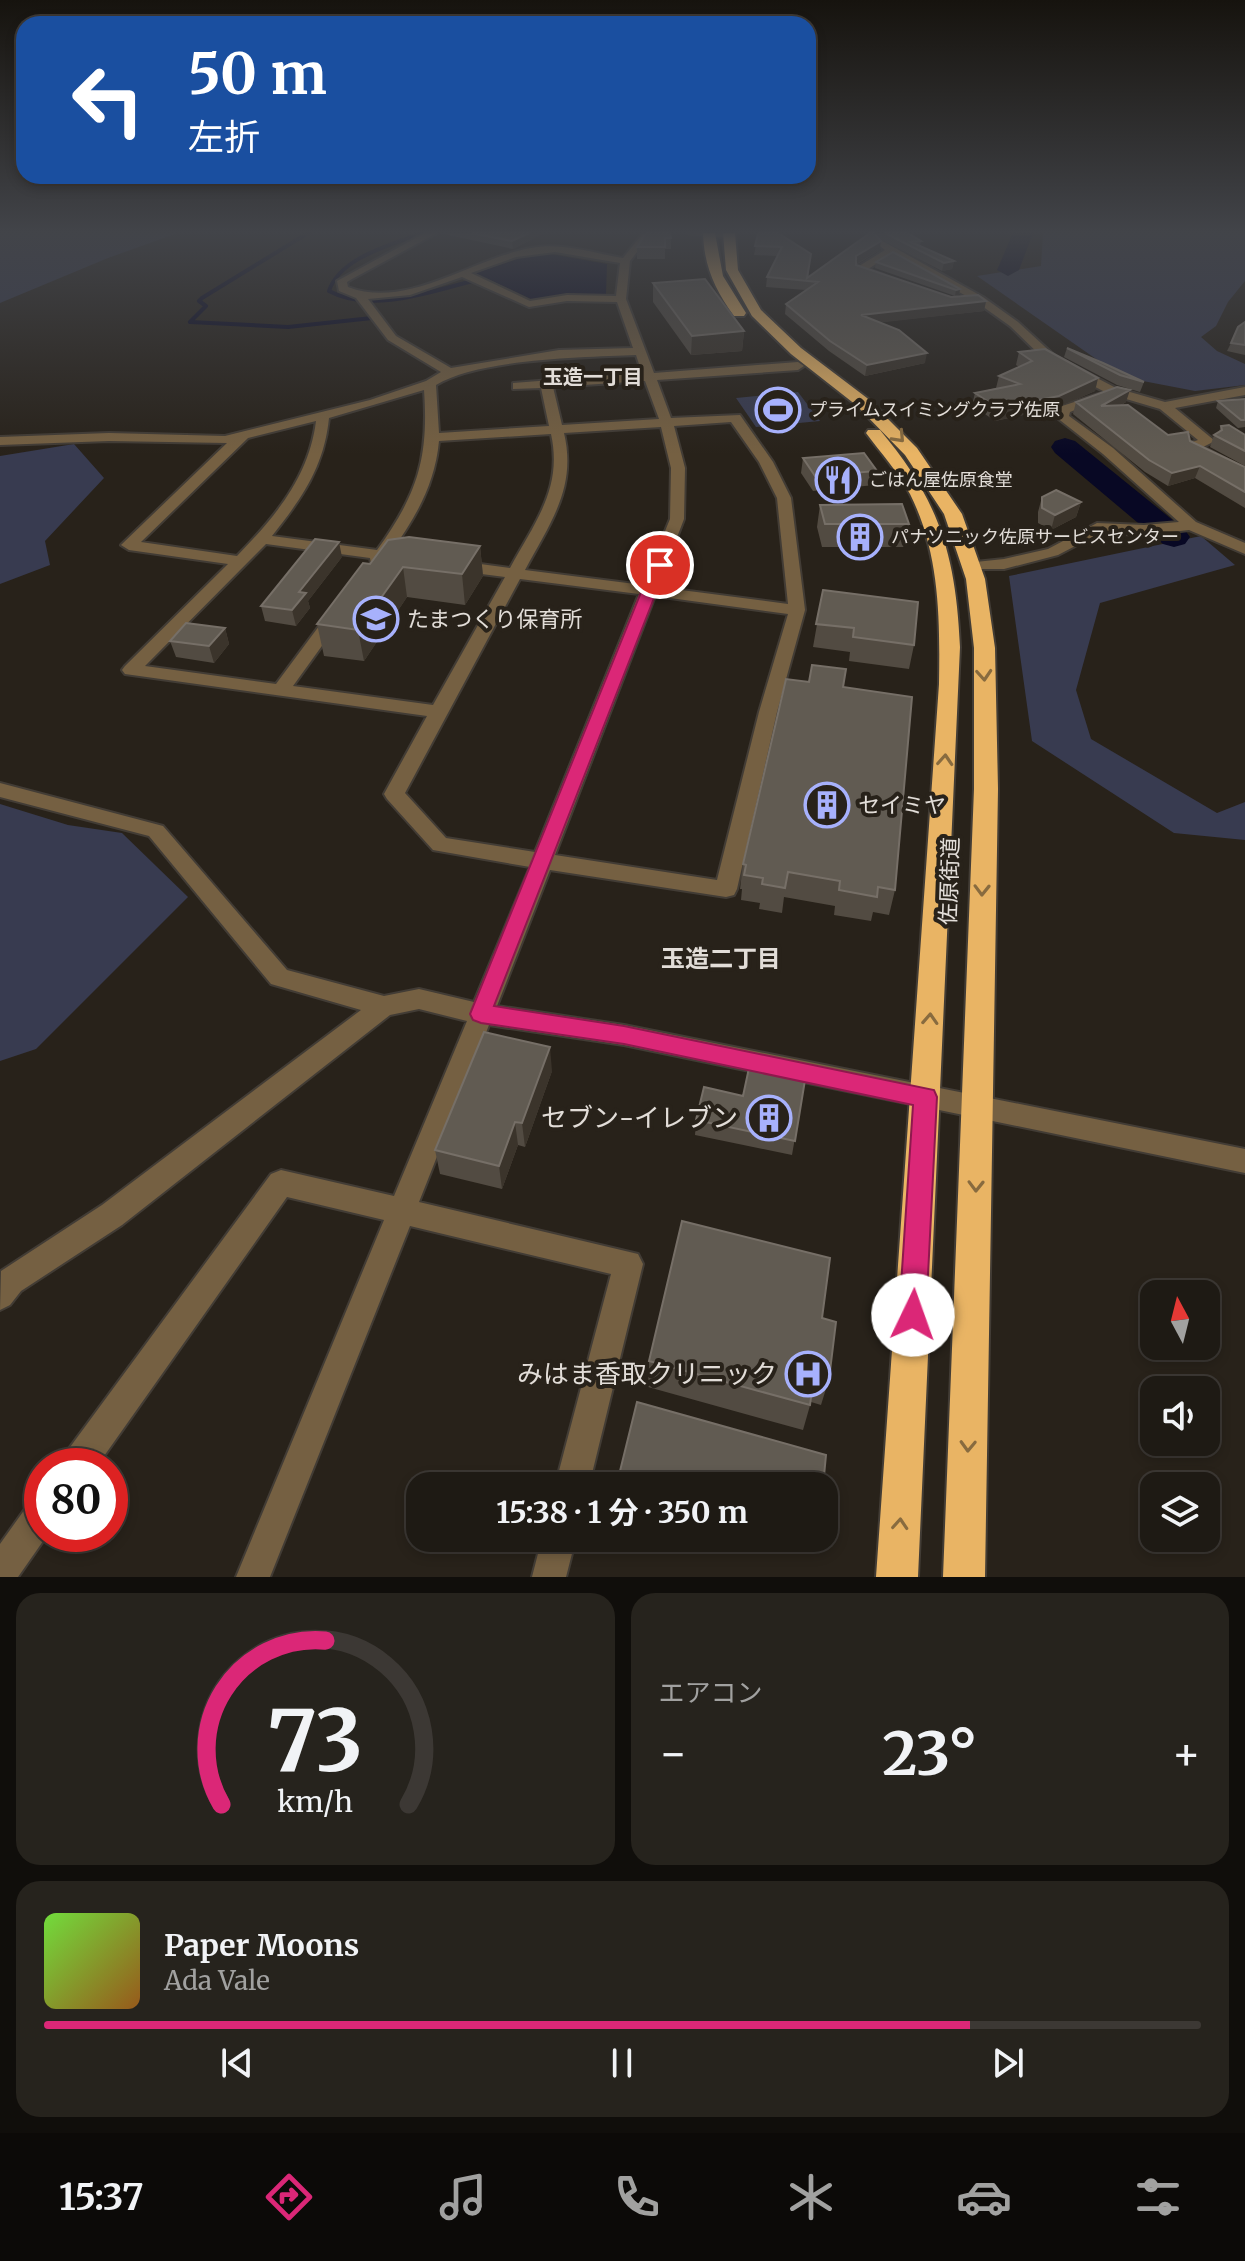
<!DOCTYPE html>
<html lang="ja">
<meta charset="utf-8">
<style>
:root{--surface:#1e1a14;--page:#26231d;--text:#f1f3f6;--muted:#a1a1a0;--line:#3c3834;--accent:#db2777}
body{margin:0;font-family:Merriweather,"Noto Sans JP",serif;background:var(--page);color:var(--text);height:100vh;display:flex;flex-direction:column;font-size:30px;white-space:nowrap}
*{box-sizing:border-box;margin:0}
p{font-size:26px;color:var(--muted)}
.icon{flex:none;width:44px;height:44px;fill:none;stroke:currentColor;stroke-width:2;stroke-linecap:round;stroke-linejoin:round}
.map{position:relative;height:1577px;overflow:hidden}
.sheet{display:flex;flex-direction:column;gap:16px;padding:16px;background:#100e0b;flex:1}
.sheet>*{flex:none}
.banner{position:absolute;left:16px;top:16px;width:800px;height:168px;border-radius:24px;box-shadow:0 4px 12px #0003,0 0 0 2px var(--line);background:#1a4fa0;color:#fff;overflow:hidden}
.needle{width:52px;rotate:353deg}
.tools{position:absolute;left:1140px;top:1280px;display:grid;gap:16px}
.tools a{display:grid;place-items:center;width:80px;height:80px;border-radius:16px;background:var(--surface);box-shadow:0 4px 12px #0003,0 0 0 2px var(--line);font-size:40px}
.speed{position:absolute;left:24px;top:1448px;display:flex;gap:16px;font-size:40px;font-weight:700;text-align:center}
.speed>*{display:grid;place-content:center;width:104px;height:104px;border-radius:50%;background:var(--surface);box-shadow:0 4px 12px #0003,0 0 0 2px var(--line);line-height:1}
.speed .limit{border:12px solid #d22;background:#fff;color:#111}
.pin{position:absolute;display:grid;place-items:center;width:68px;height:68px;color:#fff;margin:-34px;border:4px solid #fff;border-radius:50%;box-shadow:0 2px 8px #0007}
.me{position:absolute;width:88px;margin:-44px;rotate:3deg;stroke-linejoin:round;filter:drop-shadow(0 0 6px #0008)}
.turn{display:flex;align-items:center;gap:28px;height:168px;padding:0 40px;font-size:36px}
.turn .icon{width:104px;height:104px;stroke-width:2.5}
.turn b{display:block;font-size:56px;line-height:68px}
.big{font-size:60px;font-weight:700;line-height:1.1}
.sheet .tile{flex:1;display:flex;flex-direction:column;justify-content:center;gap:12px;min-width:0;padding:0 28px;border-radius:24px;background:var(--page)}
.sheet .dial{align-items:center;gap:0}
.dial svg{height:208px;overflow:visible;fill:none;stroke:var(--line);stroke-width:7;stroke-linecap:round;text-anchor:middle}
.dial text{fill:var(--text);stroke:none}
.song{display:flex;align-items:center;gap:24px}
.cover{width:96px;height:96px;border-radius:12px;background:linear-gradient(135deg,hsl(100 70% 55%),hsl(30 70% 35%))}
.played{height:8px;border-radius:4px;background:linear-gradient(90deg,var(--accent) 80%,var(--line) 80%)}
.keys{display:flex;justify-content:space-around;direction:ltr}
.heat{display:flex;justify-content:space-between;align-items:center;font-size:44px;direction:ltr}
.sheet .tiles{flex:1;display:grid;gap:16px;grid-template-columns:1fr 1fr}
.tile:last-child{grid-column:span 2}
.trip{position:absolute;left:406px;top:1472px;width:432px;height:80px;border-radius:24px;background:var(--surface);box-shadow:0 4px 12px #0003,0 0 0 2px var(--line);font-weight:700;line-height:80px;text-align:center}
.menu{display:flex;height:128px;justify-content:space-around;align-items:center;background:#0c0a08;color:var(--muted)}
.menu .icon{width:56px;height:56px}
.menu .active{color:var(--accent)}
.menu b{font-size:36px;color:var(--text)}
.map>svg:first-child{display:block}
.green{fill:#383b50}
.water{fill:#080824}
.lines{fill:none;stroke-linecap:round;stroke-linejoin:round}
.stream{stroke:#080824;stroke-width:4}
.river{fill:#080824;fill-rule:evenodd}
.minor-casing{stroke:#423c35;stroke-width:4}
.highway-casing{stroke:#423c35;stroke-width:4}
.minor{fill:#756042;fill-rule:evenodd}
.highway{fill:#e9b464;fill-rule:evenodd}
.wall{fill:#524b42}
.shaded-wall{fill:#3b342b}
.building{fill:#615b52;stroke:#766f67;stroke-width:2}
.oneway{stroke:#886b3f}
.route{fill:#db2777;stroke:#8e194d;stroke-width:2}
.labels{text-anchor:middle;stroke-width:8;stroke-linejoin:round;paint-order:stroke}
.far-poi-label{font-size:18px;fill:#e2ddd8;stroke:#28221a;text-anchor:start}
.far-neighbourhood-label{font-size:20px;font-weight:bold;fill:#e2ddd8;stroke:#28221a}
.poi-label{font-size:22px;fill:#e2ddd8;stroke:#28221a;text-anchor:start}
.street-label{font-size:22px;fill:#e2ddd8;stroke:#28221a}
.neighbourhood-label{font-size:24px;font-weight:bold;fill:#e2ddd8;stroke:#28221a}
.near-poi-label{font-size:26px;fill:#e2ddd8;stroke:#28221a;text-anchor:end}
</style>
<div class="map">
<svg width="1245" height="1577" viewBox="0 0 1245 1577">
<rect width="100%" height="100%" fill="#28221a"/>
<!-- green -->
<path class="green" d="M0 233H178L108 258 0 303Z
M1043 233H1245V281L1228 302 1216 326 1201 337 1217 351 1245 364V385L1195 391 1122 377 977 276 1041 266Z
M798 392 820 421 756 427 736 398Z
M74 444 104 478 45 541 50 565 0 584V456Z
M1201 536 1235 565 1100 603 1076 690 1091 739 1217 813 1245 802V840L1174 833 1032 741 1009 576Z
M0 804 68 825 122 833 188 897 36 1049 0 1061Z"/>
<!-- water -->
<path class="water" d="M539 252 607 264 606 294H569L533 300 475 273Z"/>
<g class="lines">
<!-- stream -->
<path class="stream" d="M308 233 202 298 199 301 206 306 190 322 288 327 372 318
M422 233C392 245 340 257 329 291 373 315 438 289 484 278"/>
<!-- river -->
<path class="river" d="M1013 233H1033L1019 270 1008 276 997 270Z
M1065 438 1075 441 1185 530 1190 537 1185 544 1174 547 1163 544 1055 453 1051 447 1055 441Z"/>
<!-- minor casing -->
<g class="minor-casing">
<path id="minor" d="M425 233H437L352 279 347 282 348 287C408 310 473 258 531 248 561 242 593 253 623 258L643 233H652L630 261 626 299 654 373 798 362 804 366 798 370 657 380 671 418 740 415 773 462 791 498 805 610 777 712 737 889 734 895 726 897 550 870 497 1006 624 1025 1245 1149V1173L624 1045 489 1025 419 1202 638 1254 643 1264 589 1486H555L611 1274 410 1226 270 1577H236L384 1220 287 1197 97 1466H61L65 1454 271 1174 281 1170 394 1196 467 1021 419 1009 390 1015 122 1225 21 1291 10 1305 0 1310 1 1271 102 1205 361 1010 271 984 149 836 0 797V783L163 826 287 970 384 996 419 989 474 1002 530 867 433 850 387 799 384 794 427 716 125 674 122 670 125 666 228 564 129 550 121 545 227 443 109 441 0 445V437L109 433 225 436 370 400 426 381 441 372 388 340 356 298 339 291 337 281ZM555 252 620 263 616 296 567 295 530 301 471 273 516 257ZM462 277 529 307 567 301 617 302 633 348 559 350 451 368 396 336 368 299 410 295ZM636 355 642 373 513 383V389L541 388 549 426 439 433 436 385C478 359 584 357 636 355ZM645 381 659 419 562 425 553 387ZM424 390C429 459 417 495 377 550L272 536C302 498 324 467 329 418ZM316 421C309 477 275 517 237 556L141 542 248 438ZM731 422 759 462 777 498 788 604 658 587 684 519 685 468 674 426ZM661 427 671 468 670 519 643 585 525 570C550 523 577 488 564 433ZM551 434C563 488 535 522 510 568L458 561 450 566 458 571 505 577 433 705 293 686 342 618 334 613 328 614 276 684 145 666 266 544 370 558 371 563 377 565 385 560 408 561V555L391 552C416 517 435 484 439 441ZM520 579 639 594 535 852 446 838 405 793ZM655 596 788 614 759 712 717 880 555 855Z
M687 233H733L734 235 729 238Z
M879 239 983 297 1018 322 1055 356 1116 388 1165 402 1245 387V395L1175 408 1215 441 1203 447 1245 469V478L1187 450V444L1198 440 1160 409 1106 393 1105 398 1070 412 1069 416 1113 448 1196 522 1245 543V554L1189 530 1144 535 1100 533 1058 555 1004 569H966V563L1004 559 1048 549 1097 523 1144 525 1179 522 1103 454 1056 417 1059 407 1105 392 1047 362 1010 326 975 301 892 254 868 269 884 275V279L856 272V268L885 250 874 242Z
M42 1497V1534H48L18 1577H0V1544L30 1502Z
M542 1538H576L566 1577H532Z"/>
</g>
<!-- highway casing -->
<g class="highway-casing">
<path id="highway" d="M703 233H715L723 276 746 313 744 316H734C715 290 704 266 703 233Z
M723 233H735L738 270 761 310 801 348 867 398 917 448 962 514 985 579 995 648 998 789 985 1577H943L974 789V648L966 579 944 514 905 455 856 405 791 354 752 316 726 270Z
M868 430H880C939 500 956 555 960 647L918 1577H876L939 684C940 619 940 554 910 494 898 472 881 453 866 433Z"/>
</g>
<!-- minor -->
<use href="#minor" class="minor"/>
<!-- highway -->
<use href="#highway" class="highway"/>
</g>
<!-- wall -->
<path class="wall" d="M439 233H544L513 249Z
M646 233 671 238V249H665V259H637V247Z
M758 233 810 263 808 278 877 236V233H908L921 241 920 246 954 261 952 269 942 271 878 238 880 250 856 265 951 297 986 301 984 311 880 322 925 363 865 376 829 351 785 314 786 304 806 290 766 287 767 277 778 256 754 255Z
M876 262 960 289 959 295 955 296 875 268Z
M653 283 744 331 742 351 691 355 653 302Z
M1245 322V355L1227 351 1231 343Z
M1067 348 1144 382 1140 392 1117 385 1064 357Z
M1019 352 1098 378 1095 391 1056 408 995 421 972 405 975 393 996 388 999 376 1019 367 1016 365Z
M1245 399V427L1238 428 1216 408 1218 401Z
M1076 402H1126L1120 406 1168 435 1190 441 1245 467V508L1195 478 1168 486 1145 472 1073 414Z
M1221 426 1245 435V466L1210 447 1214 435 1219 432Z
M803 458 877 471 875 485 813 491 801 473Z
M1042 497 1081 502 1076 517 1051 530 1038 523V512Z
M820 505 909 524 905 547H822L817 527Z
M480 546 483 576 465 605 407 597 364 661 324 656 317 624 370 564Z
M342 557 308 601 310 608 296 626 265 621 261 606Z
M823 590 914 645 909 669 849 661 850 652 813 647Z
M225 628 229 644 214 663 176 657 170 641Z
M843 687 895 890 889 915 873 912 871 921 834 915 835 906 784 897 782 913 759 909 760 903 741 900 742 889H740L743 864Z
M552 1071 525 1147 518 1145 502 1189 440 1174 435 1150Z
M805 1080 792 1155 695 1135 696 1120 743 1096Z
M822 1318 829 1379 821 1405 811 1402 803 1430 648 1387 649 1361Z
M620 1471 823 1486H620Z
M787 1538H814L811 1545Z"/>
<!-- shaded-wall -->
<path class="shaded-wall" d="M529 233H544L513 249 512 241Z
M881 241 880 250 854 265 856 256Z
M954 261 952 269 942 271 944 263Z
M960 289 959 295 955 296 956 290Z
M986 301 984 311 859 325 861 315Z
M744 331 742 351 691 355 692 336Z
M927 353 925 363 865 376 867 365Z
M1098 378 1095 391 1056 408 995 421 998 408Z
M1130 390 1126 402 1098 418 1101 406Z
M1200 466 1195 478 1168 486 1172 473Z
M1081 502 1076 517 1051 530 1055 515Z
M339 542 342 557 308 601 310 608 296 626 292 610 299 592Z
M480 546 483 576 465 605 462 574Z
M403 567 407 597 364 661 358 630Z
M225 628 229 644 214 663 209 646Z
M550 1047 552 1071 525 1147 522 1123Z
M515 1122 518 1145 502 1189 499 1166Z"/>
<!-- building -->
<path class="building" d="M471 233H529L512 241Z
M646 233H670L671 238H665V247H637Z
M758 233H778L811 254 807 278 870 233H874L881 241 856 256V265L951 297 978 295 986 301 861 315 899 330 927 353 867 365 830 341 786 304 818 282 767 277 782 247 755 246Z
M885 233H908L921 241 911 242 954 261 944 263Z
M893 252 960 289 956 290 876 262Z
M705 279 744 331 692 336 653 283Z
M1245 322V345L1231 343 1238 327Z
M1067 348 1103 363 1144 382 1120 375Z
M1045 349 1098 378 1059 396 998 408 975 393 1020 384 999 376 1032 361 1019 352Z
M1117 387 1130 390 1101 406 1128 405 1168 435 1188 432 1190 441 1245 467V492L1200 466 1172 473 1149 460 1076 402Z
M1245 399V420H1241L1218 401Z
M1229 425 1245 435V451L1214 435 1222 430 1221 426Z
M864 453 877 471 815 476 803 458Z
M1056 490 1081 502 1055 515 1042 508V497Z
M902 504 909 524H825L820 505Z
M409 537 480 546 462 574 403 567 358 630 317 624 363 563 370 564 388 540Z
M315 539 339 542 299 592 306 593 292 610 261 606Z
M823 590 918 602 914 645 853 637 854 628 816 624Z
M186 623 225 628 209 646 170 641Z
M812 665 846 669 843 687 912 697 895 890 878 887 877 897 839 890 840 881 788 872 785 888 762 884 763 878 744 875 746 865 743 864 786 679 809 682Z
M484 1032 550 1047 522 1123 515 1122 499 1166 435 1150Z
M749 1068 805 1080 795 1141 696 1120 704 1087 743 1096Z
M682 1221 830 1258 822 1318 836 1322 829 1379 814 1375 810 1405 649 1361Z
M637 1402 826 1455 823 1486H672L620 1471Z"/>
<!-- one-way arrows -->
<defs><path id="oneway-chevron" d="M-2-3.5L2.5 0L-2 3.5" fill="none" stroke-width="1.6" stroke-linecap="round" stroke-linejoin="round" transform="scale(2)"/></defs>
<g class="oneway">
<use href="#oneway-chevron" transform="translate(899 437) rotate(47)"/>
<use href="#oneway-chevron" transform="translate(984 675) rotate(86)"/>
<use href="#oneway-chevron" transform="translate(945 760) rotate(-86)"/>
<use href="#oneway-chevron" transform="translate(982 890) rotate(91)"/>
<use href="#oneway-chevron" transform="translate(930 1019) rotate(-87)"/>
<use href="#oneway-chevron" transform="translate(976 1186) rotate(91)"/>
<use href="#oneway-chevron" transform="translate(968 1446) rotate(92)"/>
<use href="#oneway-chevron" transform="translate(900 1524) rotate(-86)"/>
</g>
<!-- sky -->
<linearGradient id="sky" x2="0" y2="1"><stop stop-color="#16130e"/><stop offset="0.51" stop-color="#424449"/><stop offset="1" stop-color="#424449" stop-opacity="0"/></linearGradient>
<rect width="1245" height="454" fill="url(#sky)"/>
<!-- route -->
<path class="route" d="M660 561 667 565 494 1006 624 1026 934 1090 937 1097 926 1315 922 1325 913 1329 903 1325 899 1315 913 1105 624 1044 481 1023 473 1020 470 1014 652 565Z"/>
<!-- icons -->
<defs>
<g id="stadium-ring" transform="scale(2.3)"><circle r="9.5" fill="#28221a" stroke="#a7b1fc" stroke-width="1.5"/><path d="M0-5a6.5 5 0 1 0 0 10a6.5 5 0 1 0 0-10ZM-3.5-1.8h7v3.6h-7Z" fill="#a7b1fc"/></g>
<g id="restaurant-ring" transform="scale(2.3)"><circle r="9.5" fill="#28221a" stroke="#a7b1fc" stroke-width="1.5"/><path d="M-5-6h1v4h1v-4h1v4h1v-4h1v5L-1.5 .5V6h-2V.5L-5-1ZM5-6V6H3V1.5H1.5Q1.5-4 5-6Z" fill="#a7b1fc"/></g>
<g id="building-ring" transform="scale(2.3)"><circle r="9.5" fill="#28221a" stroke="#a7b1fc" stroke-width="1.5"/><path d="M-4-6H4V6H1V3H-1V6H-4ZM-2.5-4.3h1.7v1.8h-1.7ZM.8-4.3h1.7v1.8H.8ZM-2.5-1h1.7V.8h-1.7ZM.8-1h1.7V.8H.8Z" fill="#a7b1fc"/></g>
<g id="school-ring" transform="scale(2.3)"><circle r="9.5" fill="#28221a" stroke="#a7b1fc" stroke-width="1.5"/><path d="M0-5L7-2L0 1L-7-2ZM-4 1L0 2.5L4 1V4Q0 6-4 4Z" fill="#a7b1fc"/></g>
<g id="hospital-ring" transform="scale(2.3)"><circle r="9.5" fill="#28221a" stroke="#a7b1fc" stroke-width="1.5"/><path d="M-5-5h3v3.5h4V-5h3V5h-3V1.5h-4V5h-3Z" fill="#a7b1fc"/></g>
</defs>
<g fill-rule="evenodd">
<use href="#stadium-ring" x="778" y="410"/>
<use href="#restaurant-ring" x="838" y="480"/>
<use href="#building-ring" x="860" y="537"/>
<use href="#school-ring" x="376" y="619"/>
<use href="#building-ring" x="827" y="805"/>
<use href="#building-ring" x="769" y="1118"/>
<use href="#hospital-ring" x="808" y="1374"/>
</g>
<g class="labels">
<!-- far-poi labels -->
<g class="far-poi-label">
<text x="809" y="416">プライムスイミングクラブ佐原</text>
<text x="869" y="486">ごはん屋佐原食堂</text>
<text x="891" y="543">パナソニック佐原サービスセンター</text>
</g>
<!-- far-neighbourhood labels -->
<g class="far-neighbourhood-label">
<text x="593" y="384">玉造一丁目</text>
</g>
<!-- poi labels -->
<g class="poi-label">
<text x="407" y="627">たまつくり保育所</text>
<text x="858" y="813">セイミヤ</text>
</g>
<!-- street labels -->
<g class="street-label">
<text transform="translate(949 881) rotate(-88)" y="8">佐原街道</text>
</g>
<!-- neighbourhood labels -->
<g class="neighbourhood-label">
<text x="721" y="967">玉造二丁目</text>
</g>
<!-- near-poi labels -->
<g class="near-poi-label">
<text x="738" y="1127">セブン-イレブン</text>
<text x="777" y="1383">みはま香取クリニック</text>
</g>
</g>
</svg>
<div class="tools">
<a><svg class="needle" viewBox="-14 -14 28 28"><path d="M0-13l5 13h-10z" fill="#e53935"/><path d="M0 13l5-13h-10z" fill="#a1a1a0"/></svg></a>
<a><svg class="icon" aria-label="sound" viewBox="0 0 24 24"><path d="M4 9h4l5-4v14l-5-4H4zM17 9q2 3 0 6"/></svg></a>
<a><svg class="icon" aria-label="layers" viewBox="0 0 24 24"><path d="M12 4l9 5-9 5-9-5zM3 14l9 5 9-5"/></svg></a>
</div>
<div class="speed"><div class="limit">80</div></div>
<div class="pin" style="left:660px;top:565px;background:#d93025"><svg class="icon" aria-label="arrive" viewBox="0 0 24 24"><path d="M6 21V4h12l-3 4 3 4H6"/></svg></div>
<svg class="me" style="left:913px;top:1315px" viewBox="-20 -20 40 40"><circle r="19" fill="#fff"/><path d="M0-13L10 11 0 6-10 11z" fill="#db2777"/></svg>
<div class="trip">15:38 · 1 分 · 350 m</div>
<div class="banner">
<div class="turn"><svg class="icon" aria-label="left" viewBox="0 0 24 24"><path d="M17 20v-9H6M10 6l-5 5 5 5"/></svg><div><b>50 m</b>左折</div></div>
</div>
</div>
<section class="sheet">
<div class="tiles">
<div class="tile dial"><svg viewBox="0 0 100 80">
<path d="M14 69A42 42 0 1 1 86 69"/>
<path d="M14 69A42 42 0 0 1 54 6" stroke="#db2777"/>
<text x="50" y="56" font-size="32" font-weight="700">73</text>
<text x="50" y="72" font-size="11">km/h</text>
</svg></div>
<div class="tile"><p>エアコン</p>
<div class="heat"><a>−</a><b class="big">23°</b><a>+</a></div>
</div>
<div class="tile">
<div class="song"><i class="cover"></i><div><b>Paper Moons</b><p>Ada Vale</p></div></div>
<div class="played"></div>
<div class="keys"><svg class="icon" aria-label="previous" viewBox="0 0 24 24"><path d="M18 5L8 12l10 7zM5 5v14"/></svg><svg class="icon" aria-label="pause" viewBox="0 0 24 24"><path d="M8 5v14M16 5v14"/></svg><svg class="icon" aria-label="next" viewBox="0 0 24 24"><path d="M6 5l10 7-10 7zM19 5v14"/></svg></div>
</div>
</div>
</section>
<nav class="menu">
<b>15:37</b>
<svg class="icon active" aria-label="directions" viewBox="0 0 24 24"><path d="M12 3l9 9-9 9-9-9zM9 14v-3h6M13 9l2 2-2 2"/></svg>
<svg class="icon" aria-label="music" viewBox="0 0 24 24"><path d="M9 18V5l10-2v13"/><circle cx="6" cy="18" r="3"/><circle cx="16" cy="16" r="3"/></svg>
<svg class="icon" aria-label="phone" viewBox="0 0 24 24"><path d="M5 4h4l2 5-3 2q2 4 5 5l2-3 5 2v4C11 20 4 13 5 4z"/></svg>
<svg class="icon" aria-label="climate" viewBox="0 0 24 24"><path d="M12 3v18M4 7l16 10M4 17L20 7"/></svg>
<svg class="icon" aria-label="car" viewBox="0 0 24 24"><path d="M5 17H2v-5l4-1 3-4h7l3 4 3 1v5h-3M9 17h6M6 11h13"/><circle cx="7" cy="17" r="2"/><circle cx="17" cy="17" r="2"/></svg>
<svg class="icon" aria-label="filters" viewBox="0 0 24 24"><path d="M4 7h16M4 17h16"/><circle cx="9" cy="7" r="2"/><circle cx="15" cy="17" r="2"/></svg>
</nav>
